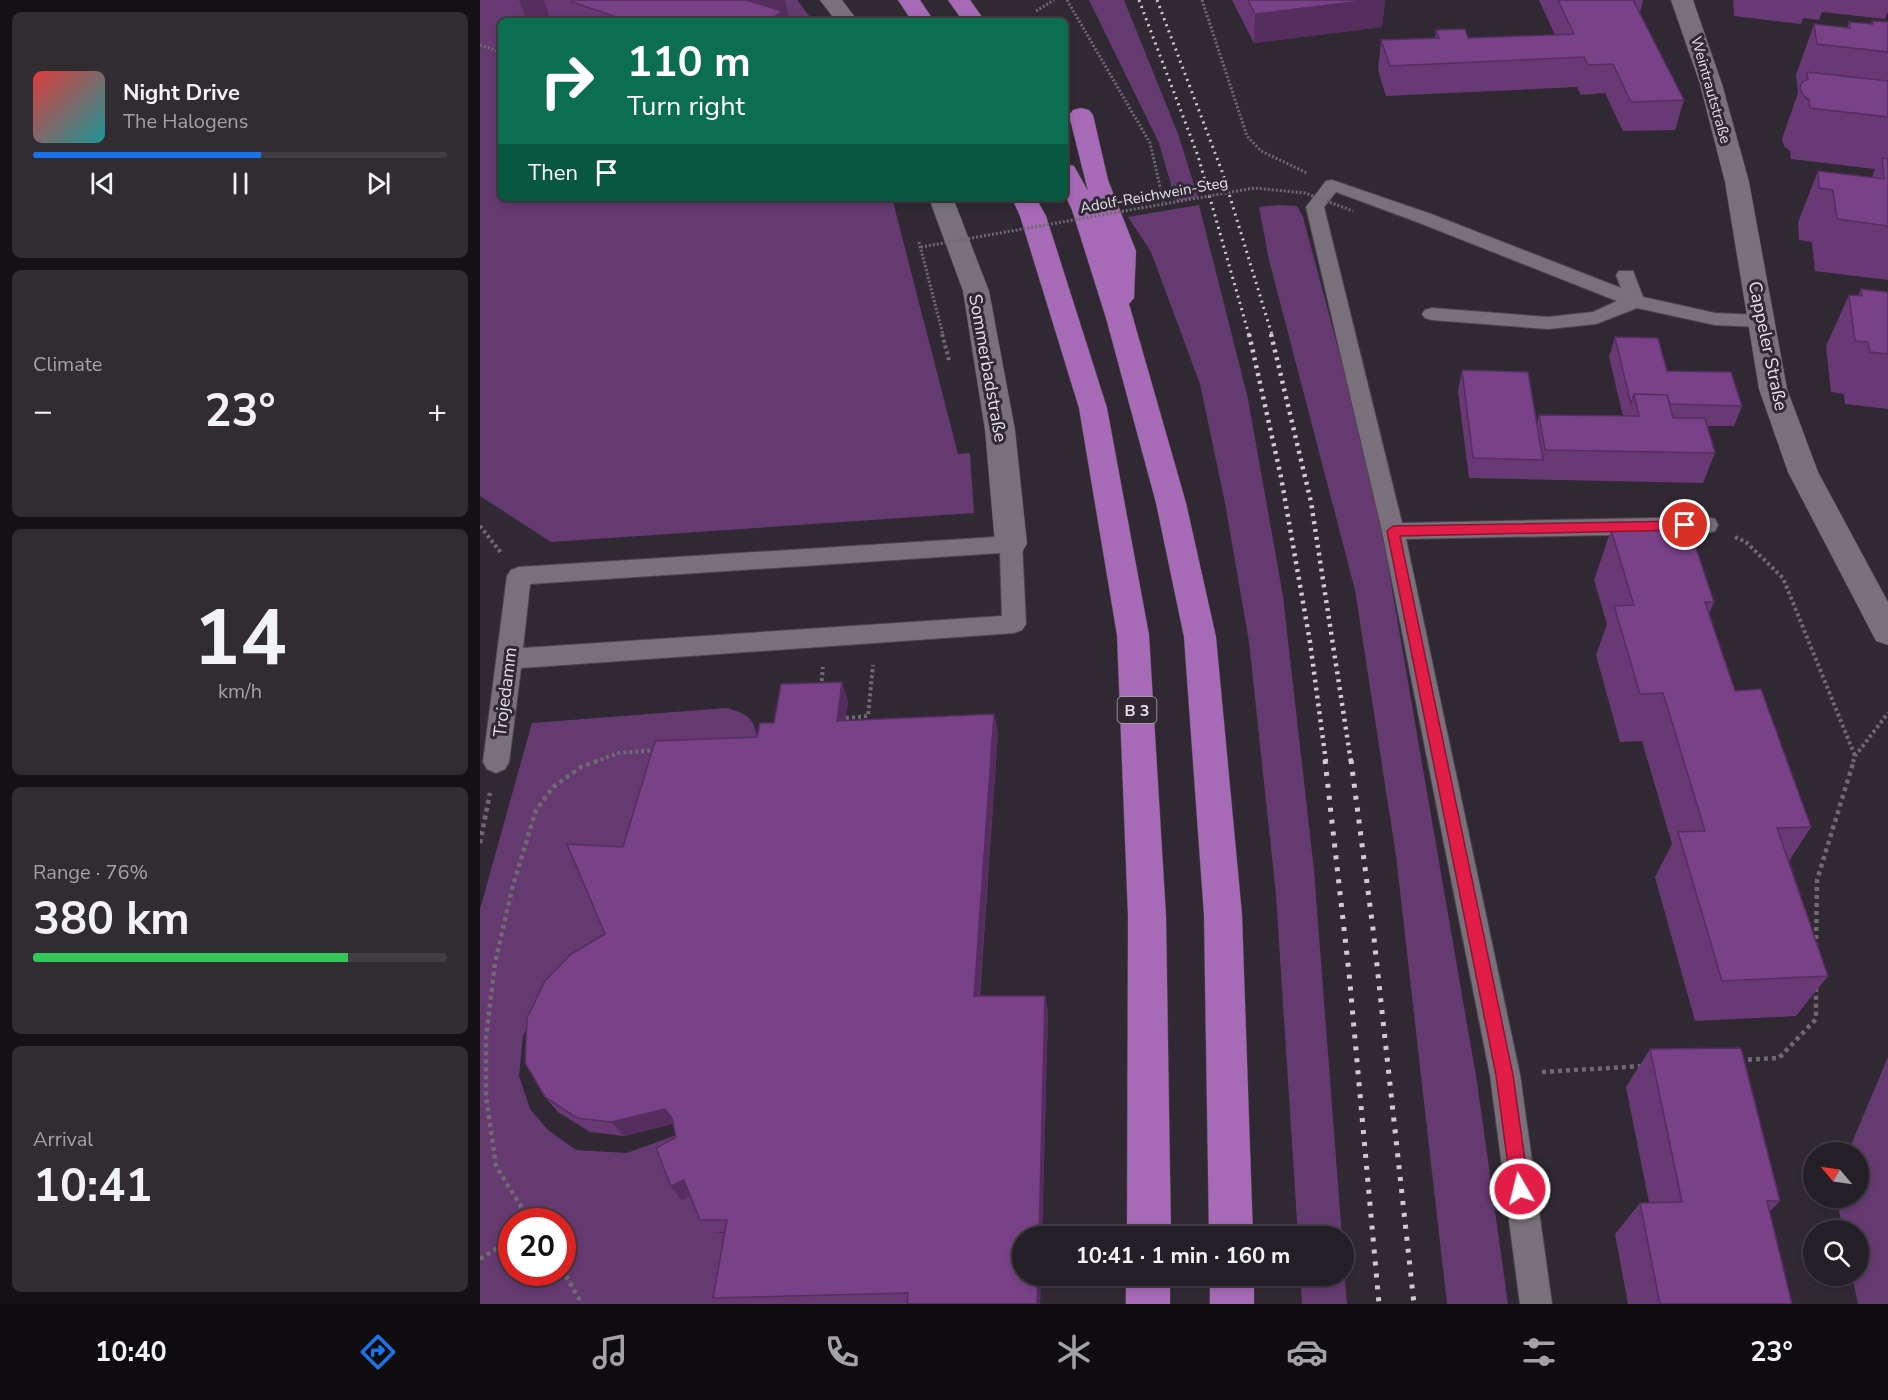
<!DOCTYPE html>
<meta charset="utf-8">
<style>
:root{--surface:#241f26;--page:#302c32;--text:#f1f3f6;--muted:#a3a2a7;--line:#413d43;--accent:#1a73e8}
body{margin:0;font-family:"Nunito Sans",sans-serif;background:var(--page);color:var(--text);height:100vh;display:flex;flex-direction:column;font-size:22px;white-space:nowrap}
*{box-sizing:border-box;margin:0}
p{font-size:20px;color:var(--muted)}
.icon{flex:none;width:33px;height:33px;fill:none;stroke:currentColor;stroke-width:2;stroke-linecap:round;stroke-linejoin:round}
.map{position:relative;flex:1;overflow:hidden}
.drawer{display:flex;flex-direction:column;gap:12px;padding:12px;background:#141115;width:480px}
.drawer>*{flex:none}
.top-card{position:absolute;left:18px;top:18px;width:570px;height:183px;border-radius:9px;box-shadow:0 3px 9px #0003,0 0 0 2px var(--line);background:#0b6e4f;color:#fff;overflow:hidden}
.needle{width:39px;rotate:299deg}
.controls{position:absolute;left:1323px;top:1142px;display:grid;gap:12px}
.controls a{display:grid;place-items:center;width:66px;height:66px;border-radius:50%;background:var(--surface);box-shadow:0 3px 9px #0003,0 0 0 2px var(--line);font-size:30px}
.speed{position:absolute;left:18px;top:1208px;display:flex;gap:12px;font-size:30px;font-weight:700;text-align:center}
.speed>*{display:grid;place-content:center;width:78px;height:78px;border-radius:50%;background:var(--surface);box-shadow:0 3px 9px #0003,0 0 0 2px var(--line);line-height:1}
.speed .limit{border:9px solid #d22;background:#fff;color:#111}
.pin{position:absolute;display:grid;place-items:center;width:51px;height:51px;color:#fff;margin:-26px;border:3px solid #fff;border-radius:50%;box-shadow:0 2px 6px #0007}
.me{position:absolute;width:66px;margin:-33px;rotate:352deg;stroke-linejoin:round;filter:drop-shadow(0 0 4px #0008)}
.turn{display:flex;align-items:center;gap:21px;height:126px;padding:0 30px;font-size:27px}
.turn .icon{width:78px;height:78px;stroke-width:2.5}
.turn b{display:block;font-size:42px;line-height:51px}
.then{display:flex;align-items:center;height:57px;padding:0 30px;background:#0003;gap:12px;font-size:22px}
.big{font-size:45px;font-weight:700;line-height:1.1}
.drawer .tile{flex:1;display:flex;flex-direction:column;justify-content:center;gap:9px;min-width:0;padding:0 21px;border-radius:9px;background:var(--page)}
.drawer .dial{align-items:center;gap:0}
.dial b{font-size:78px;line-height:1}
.song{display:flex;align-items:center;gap:18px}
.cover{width:72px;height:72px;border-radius:9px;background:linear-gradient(135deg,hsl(0 70% 55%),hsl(180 70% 35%))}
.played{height:6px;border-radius:3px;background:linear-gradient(90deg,var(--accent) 55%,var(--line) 55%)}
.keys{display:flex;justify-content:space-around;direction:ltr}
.heat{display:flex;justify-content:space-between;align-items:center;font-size:33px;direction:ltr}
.charge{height:9px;border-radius:4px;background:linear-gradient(90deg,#34c759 76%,var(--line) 0)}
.trip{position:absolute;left:532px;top:1226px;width:342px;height:60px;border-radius:30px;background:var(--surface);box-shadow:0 3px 9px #0003,0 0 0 2px var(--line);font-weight:700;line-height:60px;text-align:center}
.tabs{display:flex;height:96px;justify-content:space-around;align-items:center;background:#0e0c0f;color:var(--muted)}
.tabs .icon{width:42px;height:42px}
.tabs .active{color:var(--accent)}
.tabs b{font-size:27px;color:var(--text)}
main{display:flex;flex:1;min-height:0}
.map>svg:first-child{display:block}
.green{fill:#653a71;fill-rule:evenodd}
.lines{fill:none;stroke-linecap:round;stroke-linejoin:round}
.service-casing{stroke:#4d474f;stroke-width:2}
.minor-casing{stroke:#4d474f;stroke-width:1}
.secondary-casing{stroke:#4d474f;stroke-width:1}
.trunk-casing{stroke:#4d474f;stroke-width:1}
.path-far2{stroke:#6f6971;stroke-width:3;stroke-dasharray:2 2;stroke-linecap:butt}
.path-far1{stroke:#6f6971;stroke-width:4;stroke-dasharray:3 3;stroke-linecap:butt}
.path{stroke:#6f6971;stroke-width:4.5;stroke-dasharray:4 4;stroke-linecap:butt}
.service{fill:#79707b;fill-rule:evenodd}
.minor{fill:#79707b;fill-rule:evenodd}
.secondary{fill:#79707b;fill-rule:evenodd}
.trunk{fill:#a66ab6;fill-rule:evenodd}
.rail-far2{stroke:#d0cbd1;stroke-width:3;stroke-dasharray:2 4.5;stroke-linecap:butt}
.rail-far1{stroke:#d0cbd1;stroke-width:4.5;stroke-dasharray:3 5;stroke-linecap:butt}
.rail{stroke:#d0cbd1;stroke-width:5;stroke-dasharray:4 8;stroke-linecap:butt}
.path-bridge{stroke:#6f6971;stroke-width:3;stroke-dasharray:2 2;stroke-linecap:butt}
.wall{fill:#683975}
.shaded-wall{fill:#552e5f}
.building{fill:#794288;stroke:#552e5f;stroke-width:1.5}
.route{fill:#e11d48;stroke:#92132f;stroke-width:1.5}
.labels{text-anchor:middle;stroke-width:6;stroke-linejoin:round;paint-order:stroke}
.far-street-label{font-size:15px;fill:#e5e0e6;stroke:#302933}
.shield{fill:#302933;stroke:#afa9b0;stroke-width:1.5}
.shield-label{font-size:16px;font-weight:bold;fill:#e5e0e6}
.street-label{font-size:18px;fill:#e5e0e6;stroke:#302933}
</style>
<main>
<section class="drawer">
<div class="tile">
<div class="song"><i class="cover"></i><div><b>Night Drive</b><p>The Halogens</p></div></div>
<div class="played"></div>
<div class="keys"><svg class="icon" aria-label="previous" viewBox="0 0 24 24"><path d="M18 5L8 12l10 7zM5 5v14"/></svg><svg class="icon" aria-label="pause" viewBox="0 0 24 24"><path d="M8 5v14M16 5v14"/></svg><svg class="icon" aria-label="next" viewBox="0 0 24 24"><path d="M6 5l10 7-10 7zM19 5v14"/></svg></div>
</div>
<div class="tile"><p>Climate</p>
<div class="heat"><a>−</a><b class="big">23°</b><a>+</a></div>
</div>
<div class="tile dial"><b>14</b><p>km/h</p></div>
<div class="tile"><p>Range · 76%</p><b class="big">380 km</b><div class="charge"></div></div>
<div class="tile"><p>Arrival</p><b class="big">10:41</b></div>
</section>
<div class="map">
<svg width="1408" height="1304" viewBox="0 0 1408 1304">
<rect width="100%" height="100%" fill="#302933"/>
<!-- green -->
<path class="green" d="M0 0H317L333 21H21V198H412L478 454 490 453 494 513 71 542 0 496Z
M609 0H644L698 134 718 197 696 202 679 143Z
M719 205 768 399 803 596 834 870 862 1236H818L796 895 769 642 745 503 720 384 671 252 648 217Z
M800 205 817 206 823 217 893 479 997 1082 1028 1304H967L916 856 875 590 789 260 779 207Z
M246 708C268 714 274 717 278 741L137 951 61 1000 43 1036 39 1076 50 1109 68 1130 96 1150 147 1153 202 1133 215 1193 230 1232 246 1233 245 1304H0V909L52 723ZM32 1221H82V1272H32Z
M1408 1057V1304H1378L1372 1275H1378V1230H1363L1356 1197H1378V1152H1368Z
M864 1269 867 1304H822L820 1275H864Z"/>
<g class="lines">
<!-- service casing -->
<g class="service-casing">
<path id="service" d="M852 180 951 214 1141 288 1136 275 1139 271H1153L1163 297 1235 313 1280 315 1287 316 1290 321 1287 326 1280 327 1235 325 1157 308 1116 324 1068 329 952 320 945 318 942 314 945 310 952 308 1068 317 1113 312 1137 301 937 222 856 192 844 207 922 523 1227 517 1235 519 1238 525 1235 531 1227 533 926 539 1040 1075 1072 1304H1040L1010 1075 902 531 826 207 846 181Z
M531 536 539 538 542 544 546 624 542 630 534 633 41 668 29 762 25 769 16 773 7 769 3 762 27 576 31 570 39 567ZM520 553 522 616 43 648 50 584Z"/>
</g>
<!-- minor casing -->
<g class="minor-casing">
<path id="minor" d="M340 0H362L378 21H356Z
M449 198H473L509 291 535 430 547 544 542 552 531 556 520 552 515 544 505 430 483 291Z"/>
</g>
<!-- secondary casing -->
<g class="secondary-casing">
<path id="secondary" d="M1191 0H1213L1242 84 1269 182 1307 389 1338 472 1408 602V645L1396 641 1308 472 1279 389 1245 182 1220 84Z"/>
</g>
<!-- trunk casing -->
<g class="trunk-casing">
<path id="trunk" d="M418 0H440L454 21H432Z
M468 0H490L505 21H483Z
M601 108 609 110 613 115 628 180 656 251 654 298 649 304 706 503 736 637 762 915 773 1236H729L724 915 704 637 676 503 626 318 592 210 585 195V164L594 166 608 191 589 115 593 110Z
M532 198H556L566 216 627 408 669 635 686 916 691 1236H647L648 916 637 635 599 408 540 216Z
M646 1275H690V1304H646Z
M730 1275H774V1304H730Z"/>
</g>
<!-- path-far2 -->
<path class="path-far2" d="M587 0 670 143 684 204
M722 0 767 136 781 151 827 173
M556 11 574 0
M0 45 21 52
M439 242 463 335"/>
<!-- path-far1 -->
<path class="path-far1" d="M462 334 469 360
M0 526 22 554
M1255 537 1266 542 1303 578 1375 756
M341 687 343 667
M366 718 388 716 393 665
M115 762 138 753 177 750
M1373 762 1375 756 1408 713"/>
<!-- path -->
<path class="path" d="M0 843 10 793
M1336 947 1337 880 1374 760
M1260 1060 1299 1058 1336 1019V987
M1062 1072 1162 1066
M50 1221 16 1166 6 1096V1038L15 963 32 889 56 810 73 787 101 767 119 760
M0 1259 32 1239
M82 1269 102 1304"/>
<!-- service -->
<use href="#service" class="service"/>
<!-- minor -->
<use href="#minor" class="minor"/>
<!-- secondary -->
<use href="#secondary" class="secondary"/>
<!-- trunk -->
<use href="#trunk" class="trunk"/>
<!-- rail-far2 -->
<path class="rail-far2" d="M659 0 718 156 769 335
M677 0 743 174 792 335"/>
<!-- rail-far1 -->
<path class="rail-far1" d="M769 334 801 477 830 642 846 762
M791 334 831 502 871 762"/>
<!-- rail -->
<path class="rail" d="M845 760 869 973 899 1304
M871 760 893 929 934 1304"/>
<!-- path-bridge -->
<path class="path-bridge" d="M441 247 774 188 825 193 873 211"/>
</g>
<!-- wall -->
<path class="wall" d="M0 0H305L309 19 307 21H21V31L0 24Z
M752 0H905L902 27 774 43Z
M1059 0H1163L1160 13 1204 100 1195 130 1143 131 1125 93 1101 95 1097 87 906 96 898 70 901 40 955 38 956 30 988 38 1075 35Z
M1253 0H1408V14L1407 13 1405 19 1342 12 1339 20 1323 18 1321 24 1254 16Z
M1392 21 1408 22V280L1335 271 1332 242 1319 240 1318 222 1338 171 1392 177 1395 169 1311 159 1310 151 1304 146 1302 139 1318 93 1316 75 1334 24 1367 28 1369 22 1391 24Z
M1381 289 1408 292V409L1365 404 1364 394 1351 392 1346 346 1369 295 1378 296Z
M1135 337 1187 371 1262 406 1254 426H1227L1235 453 1223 483 989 478 978 391 982 370 1057 425 1059 415 1143 416 1129 357Z
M1131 530 1234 602 1229 614 1255 691 1331 827 1309 861 1348 976 1316 1016 1215 1021 1175 877 1192 844 1162 741 1140 742 1116 655 1127 624 1114 580Z
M368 701 365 721 514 714 518 733 500 996H565L568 1012 562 1236H543V1275H561L560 1304H240L233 1298 245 1232 230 1233 220 1220 210 1195 202 1200 191 1186 196 1137 193 1124 144 1136 110 1132 78 1112 65 1097 125 934 143 847 294 723Z
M1170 1049 1300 1201 1289 1212 1312 1304H1148L1135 1234 1160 1203 1169 1202 1146 1087Z"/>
<!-- shaded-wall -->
<path class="shaded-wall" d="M39 0H64L71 21H47Z
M259 0H305L309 19 307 21H264Z
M890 0H905L902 27 774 43 775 14Z
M362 682 368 701 363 740 357 721Z
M514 714 518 733 498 1012 494 996Z
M565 996 568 1012 562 1236H559Z
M185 1109 196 1123 144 1136 131 1122Z
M204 1180 215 1193 202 1200 191 1186Z
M558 1275H561L560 1304H557Z"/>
<!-- building -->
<path class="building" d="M95 0H266L302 11 289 21H143L145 20 92 2Z
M768 0H890L775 14Z
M1078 0H1153L1204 100 1151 102 1133 64 1108 65 1104 57 910 66 901 40 959 38 956 30 985 29 988 38 1094 34Z
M1392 21 1408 22V52L1337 44 1334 24 1370 28 1369 22 1393 24Z
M1327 72 1408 81V117L1330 108 1329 100 1323 95 1320 88 1322 82 1328 79Z
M1402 158 1408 159V226L1357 219 1353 190 1339 188 1338 171 1404 179Z
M1381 289 1408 292V354L1390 352 1388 342 1375 341 1369 295 1382 296Z
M1135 337 1178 338 1187 371 1251 372 1262 406 1190 404 1187 395 1154 394 1151 404Z
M982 370 1048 372 1063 460 993 458Z
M1154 394 1187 395 1193 418H1225L1235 453 1065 450 1059 415 1159 416Z
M1209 527 1234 602H1225L1255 691 1281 689 1331 827 1297 828 1348 976 1242 981 1198 832 1225 831 1183 693 1160 694 1134 606 1154 605 1131 530Z
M362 682 357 721 514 714 494 996H565L559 1236H543V1275H558L557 1304H427L428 1293 233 1298 247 1220H220L204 1180 191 1186 176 1148 196 1137 192 1118 185 1109 131 1122 97 1118 65 1097 45 1063 47 1018 65 981 91 954 125 934 87 844 143 847 175 741 277 737 280 723H294L301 684Z
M1261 1048 1300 1201H1287L1312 1304H1180L1160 1203 1202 1202 1170 1049Z"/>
<!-- route -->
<path class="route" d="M1205 521 1211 525 1205 530 920 536 1033 1075 1049 1189 1046 1196 1040 1198 1034 1196 1031 1189 1016 1075 907 531 913 526Z"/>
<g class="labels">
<!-- far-street labels -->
<g class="far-street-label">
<text transform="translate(1231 90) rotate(74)" y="5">Weintrautstraße</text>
<text transform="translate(674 195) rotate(-10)" y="5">Adolf-Reichwein-Steg</text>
</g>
<!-- shield labels -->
<rect class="shield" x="637.5" y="697" width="39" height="26" rx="4.5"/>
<g class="shield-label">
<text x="657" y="716">B 3</text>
</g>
<!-- street labels -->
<g class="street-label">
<text transform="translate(1288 346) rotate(78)" y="6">Cappeler Straße</text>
<text transform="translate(508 368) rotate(80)" y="6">Sommerbadstraße</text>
<text transform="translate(25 692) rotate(-83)" y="6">Trojedamm</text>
</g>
</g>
</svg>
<div class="controls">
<a><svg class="needle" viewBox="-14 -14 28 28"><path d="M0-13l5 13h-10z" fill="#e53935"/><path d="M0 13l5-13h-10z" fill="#a3a2a7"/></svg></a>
<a><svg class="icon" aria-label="search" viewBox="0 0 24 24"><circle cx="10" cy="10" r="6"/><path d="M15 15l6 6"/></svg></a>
</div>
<div class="speed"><div class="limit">20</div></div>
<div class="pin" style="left:1205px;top:525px;background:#d93025"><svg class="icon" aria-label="arrive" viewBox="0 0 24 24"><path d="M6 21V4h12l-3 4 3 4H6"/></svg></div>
<svg class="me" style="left:1040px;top:1189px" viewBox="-20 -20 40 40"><circle r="17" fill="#e11d48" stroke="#fff" stroke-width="3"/><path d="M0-11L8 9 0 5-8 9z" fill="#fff"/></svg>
<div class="trip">10:41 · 1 min · 160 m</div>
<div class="top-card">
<div class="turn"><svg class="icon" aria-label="right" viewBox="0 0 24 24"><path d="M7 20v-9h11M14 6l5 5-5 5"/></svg><div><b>110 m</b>Turn right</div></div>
<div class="then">Then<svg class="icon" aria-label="arrive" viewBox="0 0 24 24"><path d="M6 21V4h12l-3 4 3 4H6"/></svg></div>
</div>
</div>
</main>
<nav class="tabs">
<b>10:40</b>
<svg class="icon active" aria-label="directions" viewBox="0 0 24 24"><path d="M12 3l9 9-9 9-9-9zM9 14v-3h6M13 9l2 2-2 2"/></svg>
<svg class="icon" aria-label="music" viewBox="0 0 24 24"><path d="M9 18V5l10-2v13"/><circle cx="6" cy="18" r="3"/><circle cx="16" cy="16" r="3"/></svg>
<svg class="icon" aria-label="phone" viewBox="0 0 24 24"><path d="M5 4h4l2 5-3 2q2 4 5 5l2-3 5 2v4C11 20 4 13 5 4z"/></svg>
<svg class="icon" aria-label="climate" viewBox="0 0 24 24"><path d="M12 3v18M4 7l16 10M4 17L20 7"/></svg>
<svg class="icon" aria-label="car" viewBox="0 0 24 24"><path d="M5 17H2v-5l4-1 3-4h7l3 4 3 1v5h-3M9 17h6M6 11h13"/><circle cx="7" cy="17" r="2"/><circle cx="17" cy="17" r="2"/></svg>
<svg class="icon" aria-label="filters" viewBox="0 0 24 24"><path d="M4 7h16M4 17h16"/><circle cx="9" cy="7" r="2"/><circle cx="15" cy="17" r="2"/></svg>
<b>23°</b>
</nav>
